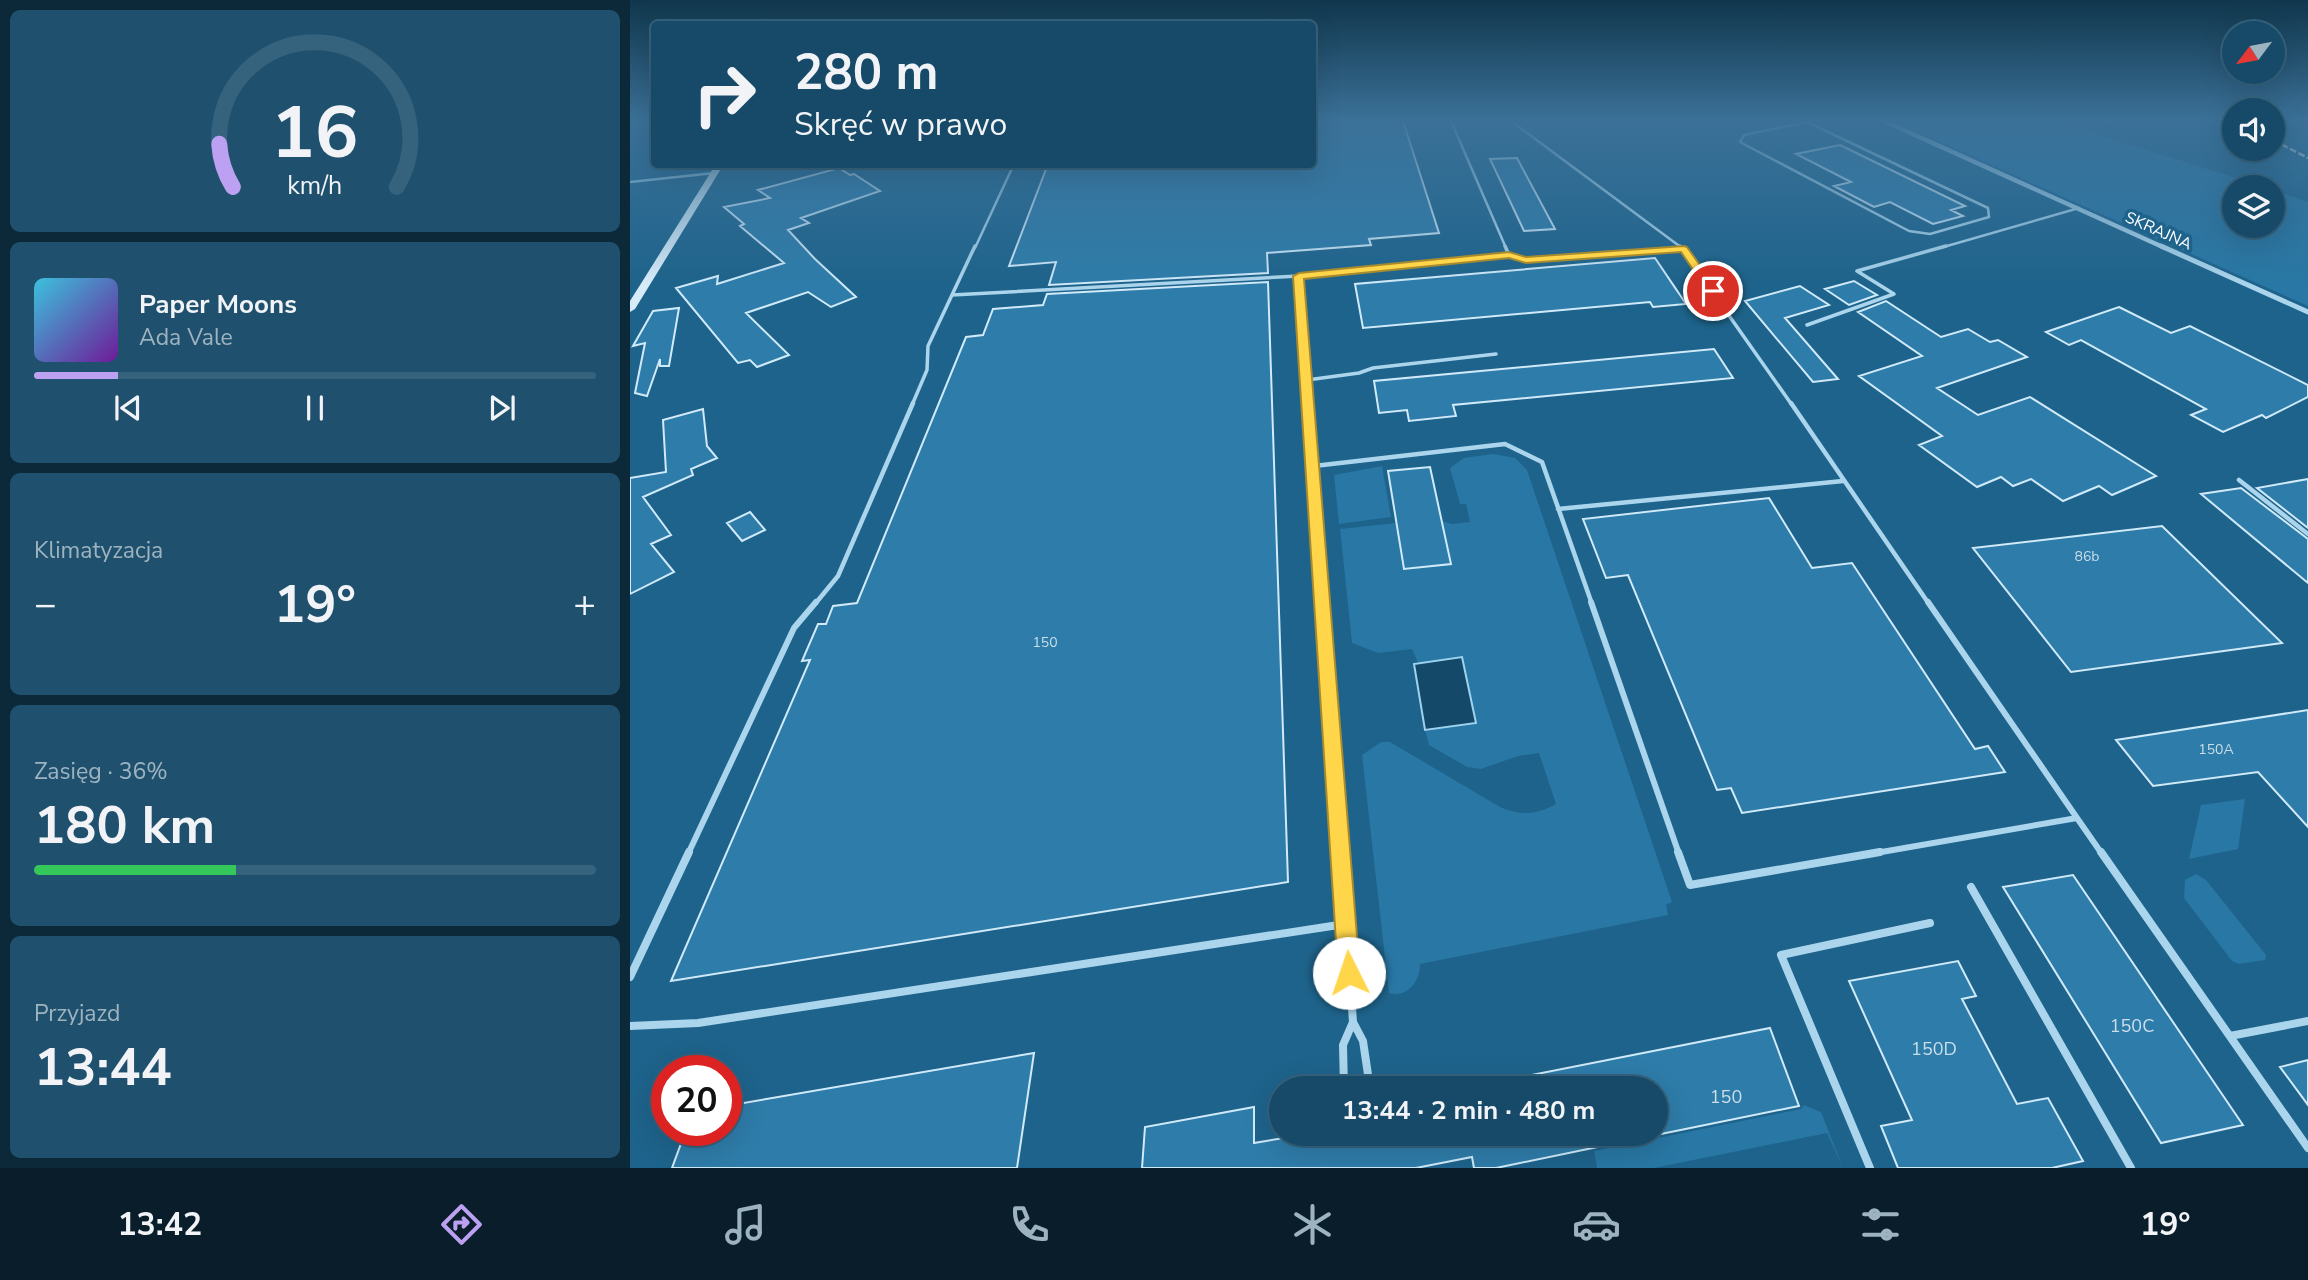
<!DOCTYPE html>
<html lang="pl">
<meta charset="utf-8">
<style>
:root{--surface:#164a68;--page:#1f516e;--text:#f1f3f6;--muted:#9eb3c0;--line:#35627c;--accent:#bca0f2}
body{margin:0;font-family:"Nunito Sans",sans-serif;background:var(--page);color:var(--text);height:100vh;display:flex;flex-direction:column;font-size:26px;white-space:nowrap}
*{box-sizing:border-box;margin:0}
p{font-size:23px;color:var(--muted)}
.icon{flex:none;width:38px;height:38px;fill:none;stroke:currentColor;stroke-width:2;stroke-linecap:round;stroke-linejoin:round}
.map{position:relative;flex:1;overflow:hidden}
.drawer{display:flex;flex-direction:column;gap:10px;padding:10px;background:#0c2939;width:630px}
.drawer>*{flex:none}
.top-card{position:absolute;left:21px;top:21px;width:665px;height:147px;border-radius:7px;box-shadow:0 7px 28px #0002,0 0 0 2px var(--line);background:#164a68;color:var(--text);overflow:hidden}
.needle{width:46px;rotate:238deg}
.tools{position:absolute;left:1592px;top:21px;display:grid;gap:14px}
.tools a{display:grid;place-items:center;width:63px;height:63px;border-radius:50%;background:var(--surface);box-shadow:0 7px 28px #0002,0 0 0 2px var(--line);font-size:35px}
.speed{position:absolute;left:21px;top:1055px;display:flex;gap:14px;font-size:35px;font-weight:700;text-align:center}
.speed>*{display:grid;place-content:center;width:91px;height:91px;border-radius:50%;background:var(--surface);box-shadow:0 7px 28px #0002,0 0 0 2px var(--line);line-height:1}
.speed .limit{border:10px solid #d22;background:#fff;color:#111}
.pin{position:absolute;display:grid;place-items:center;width:60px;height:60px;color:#fff;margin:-30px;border:4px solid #fff;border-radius:50%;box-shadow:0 2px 7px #0007}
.me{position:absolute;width:77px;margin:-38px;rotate:356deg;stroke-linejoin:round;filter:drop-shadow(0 0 5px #0008)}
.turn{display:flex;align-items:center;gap:24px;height:147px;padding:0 28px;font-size:32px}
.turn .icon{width:91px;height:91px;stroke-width:2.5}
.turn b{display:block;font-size:49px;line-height:60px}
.big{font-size:52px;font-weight:700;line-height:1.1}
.drawer .card{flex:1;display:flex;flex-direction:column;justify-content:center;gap:10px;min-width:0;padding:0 24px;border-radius:10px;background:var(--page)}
.drawer .dial{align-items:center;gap:0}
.dial svg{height:182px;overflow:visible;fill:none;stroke:var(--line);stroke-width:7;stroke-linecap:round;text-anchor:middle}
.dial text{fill:var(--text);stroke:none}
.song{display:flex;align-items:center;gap:21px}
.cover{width:84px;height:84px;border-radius:10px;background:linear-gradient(135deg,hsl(190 70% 55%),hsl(280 70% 35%))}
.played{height:7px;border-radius:4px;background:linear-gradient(90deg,var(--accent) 15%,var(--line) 15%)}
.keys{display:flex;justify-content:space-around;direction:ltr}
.heat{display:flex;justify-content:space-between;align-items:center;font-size:38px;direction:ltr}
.charge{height:10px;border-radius:5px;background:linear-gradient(90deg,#34c759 36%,var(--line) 0)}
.trip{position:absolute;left:639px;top:1076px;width:399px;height:70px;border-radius:35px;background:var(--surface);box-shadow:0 7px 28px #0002,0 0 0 2px var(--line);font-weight:700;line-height:70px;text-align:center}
.menu{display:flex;height:112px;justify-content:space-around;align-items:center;background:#091e2a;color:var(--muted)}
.menu .icon{width:49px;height:49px}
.menu .on{color:var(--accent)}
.menu b{font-size:32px;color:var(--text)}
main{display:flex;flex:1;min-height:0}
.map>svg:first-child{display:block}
.green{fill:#2877a4}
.water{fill:#15496a;stroke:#9ed2ee;stroke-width:2}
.building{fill:#2e7ca9;stroke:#d0eaf9;stroke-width:2}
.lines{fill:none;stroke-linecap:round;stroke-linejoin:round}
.lane-far4{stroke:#abd5ec;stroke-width:2.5}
.lane-far3{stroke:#abd5ec;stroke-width:3.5}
.lane-far2{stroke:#abd5ec;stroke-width:4.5}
.lane-far1{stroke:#abd5ec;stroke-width:6}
.lane{stroke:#abd5ec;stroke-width:8}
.street-far1{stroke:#abd5ec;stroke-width:4.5}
.street{stroke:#abd5ec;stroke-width:5}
.secondary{fill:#d7ecf9;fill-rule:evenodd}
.rail{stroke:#fff;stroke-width:2.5;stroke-dasharray:7 2.5;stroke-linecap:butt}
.route{fill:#ffd54a;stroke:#a68a30;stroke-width:2}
.labels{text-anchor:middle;stroke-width:7;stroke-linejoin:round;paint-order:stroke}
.number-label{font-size:14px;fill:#cbdeea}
.far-street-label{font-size:16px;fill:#fff;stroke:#1e638b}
.near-number-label{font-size:18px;fill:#cbdeea}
</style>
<main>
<section class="drawer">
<div class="card dial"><svg viewBox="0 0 100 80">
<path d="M14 69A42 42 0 1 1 86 69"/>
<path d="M14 69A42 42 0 0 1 8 50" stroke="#bca0f2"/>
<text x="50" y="56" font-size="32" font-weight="700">16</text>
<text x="50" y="72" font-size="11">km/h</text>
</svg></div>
<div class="card">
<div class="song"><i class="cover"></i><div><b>Paper Moons</b><p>Ada Vale</p></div></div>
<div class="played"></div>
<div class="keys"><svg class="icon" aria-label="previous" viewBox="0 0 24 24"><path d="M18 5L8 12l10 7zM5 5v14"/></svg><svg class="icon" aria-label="pause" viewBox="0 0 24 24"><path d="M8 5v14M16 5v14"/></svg><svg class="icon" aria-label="next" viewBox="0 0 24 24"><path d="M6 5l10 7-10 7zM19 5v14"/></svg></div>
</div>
<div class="card"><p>Klimatyzacja</p>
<div class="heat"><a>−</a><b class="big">19°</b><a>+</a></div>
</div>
<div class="card"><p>Zasięg · 36%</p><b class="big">180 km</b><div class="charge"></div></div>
<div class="card"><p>Przyjazd</p><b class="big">13:44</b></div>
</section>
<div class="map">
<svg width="1678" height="1168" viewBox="0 0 1678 1168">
<rect width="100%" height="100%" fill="#1e638b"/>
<!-- green -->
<path class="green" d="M1263 121H1424L1635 187H1605V226H1643V190L1678 202V306Z
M863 454 885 458 897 470 1042 902 1036 905 1038 915 790 964C790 981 778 998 759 993L732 755 751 742H760L870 807C891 816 906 815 926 804L909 753 888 756 851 769 837 767 799 745 795 730 845 723 832 658 788 663 782 649 748 653 722 643 710 529 766 523 774 569 821 564 812 521 822 524 840 522 836 504H830L820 468 834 458Z
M752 466 761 517 709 524 704 475Z
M1615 799 1608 849 1559 859 1571 805Z
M1566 874 1576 880 1636 955 1635 960 1609 964 1602 961 1554 898 1555 880Z
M1174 1105 1191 1112 1213 1168 1197 1133 1024 1168H967L964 1151 1171 1109Z"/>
<!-- water -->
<path class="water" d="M832 657 846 723 795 730 784 664Z"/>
<!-- building -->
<path class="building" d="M682 121H773L809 233 739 239 741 245 637 253 638 273 419 285 426 262 379 266 418 164H682Z
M1210 145 1335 206 1321 210 1333 216 1303 224 1260 202 1244 207 1204 186 1221 182 1166 154Z
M887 158 925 229 894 231 860 159Z
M209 168 220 175 224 174 250 191 171 218 179 223 158 230 185 259 226 297 201 307 178 292 116 313 159 355 127 367 120 360 108 363 46 288 88 276 87 284 154 263 110 226 114 224 94 207 140 198 128 190Z
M1025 258 1056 304 1023 307 1020 302 733 328 725 284Z
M1224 281 1247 295 1219 305 1195 289Z
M638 282 658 882 41 981 180 660 172 661 188 624H196L203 606 227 603 336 337 353 335 363 309 413 305 417 294Z
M1170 286 1199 305 1155 318 1208 379 1183 382 1115 301Z
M1256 301 1311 337 1338 329 1360 342 1368 340 1397 357 1307 388 1348 415 1400 397 1526 476 1482 495 1469 486 1433 501 1401 479 1383 486 1371 477 1347 487 1289 445 1312 436 1229 376 1292 356 1228 312Z
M1489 307 1541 333 1560 326 1678 385V397L1636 418 1632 415 1593 432 1561 415 1576 409 1451 340 1439 345 1416 332Z
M49 308 39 366H30V359L17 396 5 393 15 343 3 346 23 311Z
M1084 349 1103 378 823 405 826 416 779 421 777 410 749 413 744 381Z
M73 409 77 446 87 458 61 469 63 475 13 497 41 535 21 544 44 572 0 594V478L36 472 33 420Z
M800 467 821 564 774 569 758 471Z
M1678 479V528L1627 488Z
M1611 488 1678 539V583L1571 494Z
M1139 498 1182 568 1222 563 1345 749 1358 746 1375 772 1112 813 1101 788 1087 790 998 575 976 578 953 519Z
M120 512 135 530 112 541 97 523Z
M1532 526 1652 643 1441 672 1343 548Z
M1678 710V827L1628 772 1523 786 1486 740Z
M1443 875 1613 1125 1531 1143 1373 887Z
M1328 961 1346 996 1332 999 1387 1104 1418 1098 1453 1161 1422 1168H1268L1251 1126 1282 1120 1219 981Z
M1140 1028 1169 1106 1026 1135V1088H882L881 1079Z
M404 1053 387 1168H42L56 1130H96V1106Z
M1678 1060V1105L1650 1067Z
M624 1107V1143L678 1134H986L987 1143 866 1168H844L842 1157 786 1168H512L515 1127Z"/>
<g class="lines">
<!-- lane-far4 -->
<path class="lane-far4" d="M821 121 876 248
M881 121 1052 248
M1475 121 1481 123
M1177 122 1358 208 1359 217 1300 234 1279 231 1110 142 1114 135Z
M1177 122 1180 121
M0 182 84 173
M345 248 384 164
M1310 248 1449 208"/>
<!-- lane-far3 -->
<path class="lane-far3" d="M1050 246 1162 405
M879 255 896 260 1053 249
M322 295 669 276
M1177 325 1264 294 1227 271 1316 246
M677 380 729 373 743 368 866 354
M282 405 297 370 298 346 345 246
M678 405 669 276 879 255 875 246"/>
<!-- lane-far2 -->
<path class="lane-far2" d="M678 403 693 604
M1161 403 1299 604
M684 466 875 444 912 462 962 604
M1609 480 1678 534
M928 509 1213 481
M185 604 208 576 283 403"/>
<!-- lane-far1 -->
<path class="lane-far1" d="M693 602 711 854
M961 602 1049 854
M1447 818 1472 854
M58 854 164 628 186 602
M1240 854 1447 818 1298 602"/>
<!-- lane -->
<path class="lane" d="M711 852 723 1022 733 1041 740 1088
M1048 852 1060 885 1250 852
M1471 852 1678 1148
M1341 887 1501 1168
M0 977 59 852
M0 1026 68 1023 715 924
M1600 1036 1678 1021
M714 1088 713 1045 723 1022
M1240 1168 1151 955 1300 923"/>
<!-- street-far1 -->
<path class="street-far1" d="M1254 121 1535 248"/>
<!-- street -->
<path class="street" d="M1531 246 1678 312"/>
<!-- secondary -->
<path class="secondary" d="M86 164H94L5 309 0 312V301Z"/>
<!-- rail -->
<path class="rail" d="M1643 140 1678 158"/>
</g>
<!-- sky -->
<linearGradient id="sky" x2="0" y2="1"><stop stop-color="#10364c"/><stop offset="0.42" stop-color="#3b7198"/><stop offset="1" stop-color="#3b7198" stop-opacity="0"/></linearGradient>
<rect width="1678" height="285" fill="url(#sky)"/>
<!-- route -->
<path class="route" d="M1054 246 1057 247 1087 289V293H1079L1051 252 896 263 879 258 674 279 730 973 727 981 719 984 711 981 708 973 663 276 669 273 879 252 896 257Z"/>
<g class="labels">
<!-- number labels -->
<g class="number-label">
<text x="1457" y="561">86b</text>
<text x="415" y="647">150</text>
<text x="1586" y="754">150A</text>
</g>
<!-- far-street labels -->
<g class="far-street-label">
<text transform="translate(1529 230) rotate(24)" y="6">SKRAJNA</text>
</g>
<!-- near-number labels -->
<g class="near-number-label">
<text x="1502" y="1032">150C</text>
<text x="1304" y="1055">150D</text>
<text x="1096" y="1103">150</text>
</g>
</g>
</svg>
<div class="tools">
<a><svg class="needle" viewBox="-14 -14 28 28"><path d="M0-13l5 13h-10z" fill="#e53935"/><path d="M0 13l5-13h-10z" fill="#9eb3c0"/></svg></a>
<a><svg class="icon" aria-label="sound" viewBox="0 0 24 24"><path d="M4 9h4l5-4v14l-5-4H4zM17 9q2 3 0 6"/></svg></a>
<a><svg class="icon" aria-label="layers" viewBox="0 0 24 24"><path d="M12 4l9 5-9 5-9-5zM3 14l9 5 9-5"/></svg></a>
</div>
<div class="speed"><div class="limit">20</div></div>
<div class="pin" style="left:1083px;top:291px;background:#d93025"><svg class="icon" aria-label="arrive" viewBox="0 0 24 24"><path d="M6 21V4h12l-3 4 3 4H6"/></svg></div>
<svg class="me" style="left:719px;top:973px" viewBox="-20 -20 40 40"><circle r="19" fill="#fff"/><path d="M0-13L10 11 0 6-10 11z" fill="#ffd54a"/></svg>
<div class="trip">13:44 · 2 min · 480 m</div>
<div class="top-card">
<div class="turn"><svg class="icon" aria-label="right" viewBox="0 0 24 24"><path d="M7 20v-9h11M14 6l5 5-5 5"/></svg><div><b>280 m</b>Skręć w prawo</div></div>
</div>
</div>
</main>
<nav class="menu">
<b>13:42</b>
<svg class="icon on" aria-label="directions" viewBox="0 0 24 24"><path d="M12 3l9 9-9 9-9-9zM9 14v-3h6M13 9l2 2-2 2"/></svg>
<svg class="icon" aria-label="music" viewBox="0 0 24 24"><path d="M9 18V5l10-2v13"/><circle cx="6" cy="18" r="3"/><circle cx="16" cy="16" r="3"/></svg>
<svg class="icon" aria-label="phone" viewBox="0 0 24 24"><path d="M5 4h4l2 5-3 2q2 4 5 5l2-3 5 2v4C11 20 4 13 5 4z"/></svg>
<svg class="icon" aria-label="climate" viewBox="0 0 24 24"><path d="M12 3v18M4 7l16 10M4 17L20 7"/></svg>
<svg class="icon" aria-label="car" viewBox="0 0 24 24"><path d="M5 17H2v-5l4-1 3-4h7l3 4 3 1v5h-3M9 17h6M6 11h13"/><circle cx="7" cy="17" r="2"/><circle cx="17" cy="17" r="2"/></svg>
<svg class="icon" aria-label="filters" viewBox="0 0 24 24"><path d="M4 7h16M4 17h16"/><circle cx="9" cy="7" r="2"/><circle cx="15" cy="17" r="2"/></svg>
<b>19°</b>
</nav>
